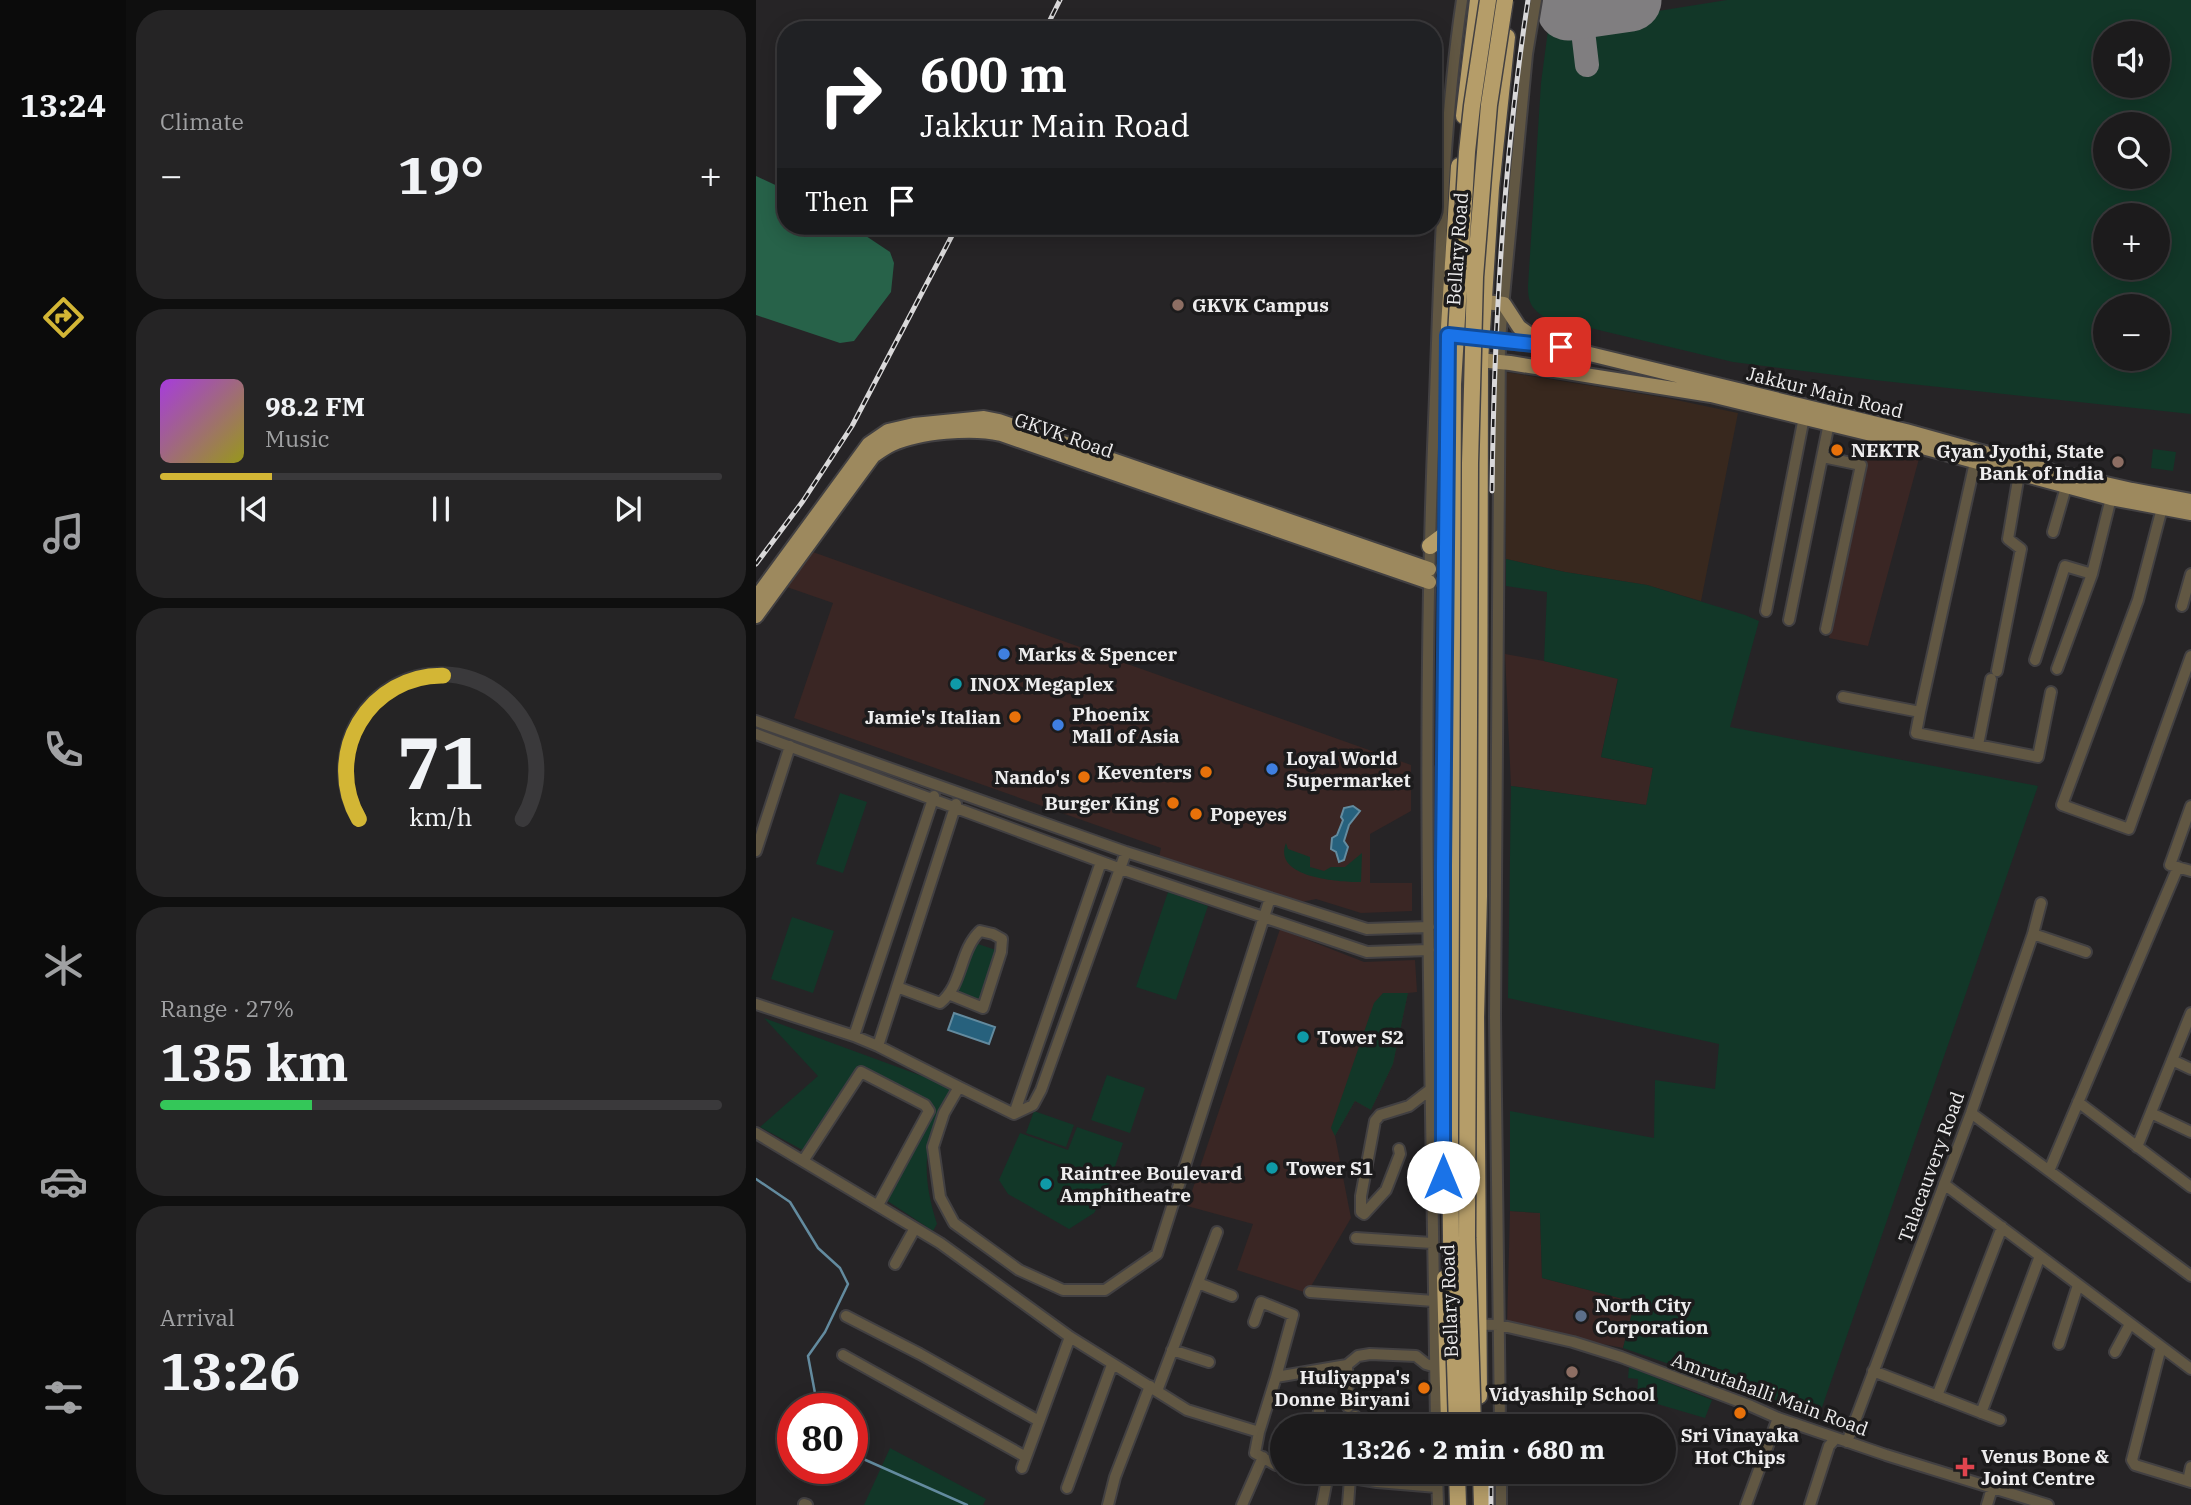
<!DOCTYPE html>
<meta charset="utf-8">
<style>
:root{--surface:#1c1b1c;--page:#252425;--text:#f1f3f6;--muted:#a0a1a3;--line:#3a393b;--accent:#d3b635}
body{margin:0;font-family:"IBM Plex Serif",serif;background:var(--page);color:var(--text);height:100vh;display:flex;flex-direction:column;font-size:26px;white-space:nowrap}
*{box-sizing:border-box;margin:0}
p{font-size:23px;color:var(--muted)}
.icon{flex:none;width:38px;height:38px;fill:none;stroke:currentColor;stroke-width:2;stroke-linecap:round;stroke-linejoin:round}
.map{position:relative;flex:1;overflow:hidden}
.drawer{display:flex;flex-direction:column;gap:10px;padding:10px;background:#0f0f0f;width:630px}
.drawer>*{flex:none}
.banner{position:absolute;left:21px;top:21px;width:665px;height:214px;border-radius:28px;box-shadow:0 4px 18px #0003,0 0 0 2px var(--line);background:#202124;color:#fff;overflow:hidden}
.tools{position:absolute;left:1337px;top:21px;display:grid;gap:14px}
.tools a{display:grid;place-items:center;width:77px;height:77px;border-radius:50%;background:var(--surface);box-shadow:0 4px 18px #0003,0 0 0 2px var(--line);font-size:35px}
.speed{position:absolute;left:21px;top:1393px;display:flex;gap:14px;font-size:35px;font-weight:700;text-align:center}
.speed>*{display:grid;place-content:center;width:91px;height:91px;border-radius:50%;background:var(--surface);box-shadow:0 4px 18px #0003,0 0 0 2px var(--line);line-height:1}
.speed .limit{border:10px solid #d22;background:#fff;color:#111}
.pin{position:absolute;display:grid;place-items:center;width:60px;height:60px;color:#fff;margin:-30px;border-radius:14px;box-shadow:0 4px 10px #0006}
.me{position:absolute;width:77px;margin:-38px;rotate:0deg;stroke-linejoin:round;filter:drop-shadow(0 0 5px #0008)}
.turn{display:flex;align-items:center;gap:24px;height:147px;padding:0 28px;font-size:32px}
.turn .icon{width:91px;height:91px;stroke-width:2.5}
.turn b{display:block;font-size:49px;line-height:60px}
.then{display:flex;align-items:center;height:66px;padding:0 28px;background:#0003;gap:14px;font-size:26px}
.big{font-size:52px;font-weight:800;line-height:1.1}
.drawer .widget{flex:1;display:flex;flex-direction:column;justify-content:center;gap:10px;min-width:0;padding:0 24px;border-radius:28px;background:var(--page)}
.drawer .dial{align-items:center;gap:0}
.dial svg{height:182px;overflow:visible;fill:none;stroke:var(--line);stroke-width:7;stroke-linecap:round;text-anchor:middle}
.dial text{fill:var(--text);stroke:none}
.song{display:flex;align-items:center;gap:21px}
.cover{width:84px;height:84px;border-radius:10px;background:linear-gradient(135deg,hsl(280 70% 55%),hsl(60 70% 35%))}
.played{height:7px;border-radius:4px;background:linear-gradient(90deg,var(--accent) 20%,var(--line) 20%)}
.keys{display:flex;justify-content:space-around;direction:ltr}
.heat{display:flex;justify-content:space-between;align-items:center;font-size:38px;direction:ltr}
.charge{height:10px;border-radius:5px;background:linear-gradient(90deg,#34c759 27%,var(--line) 0)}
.trip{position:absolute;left:514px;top:1414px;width:406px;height:70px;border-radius:35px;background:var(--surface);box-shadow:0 4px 18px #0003,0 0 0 2px var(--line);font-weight:800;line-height:70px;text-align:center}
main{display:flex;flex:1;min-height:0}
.dock{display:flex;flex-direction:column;width:126px;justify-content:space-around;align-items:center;background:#0b0b0b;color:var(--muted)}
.dock .icon{width:49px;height:49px}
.dock .selected{color:var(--accent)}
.dock b{font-size:32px;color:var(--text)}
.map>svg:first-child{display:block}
.commercial{fill:#3a2624}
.industrial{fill:#38281e}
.green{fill:#123728;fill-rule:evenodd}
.forest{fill:#276249}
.water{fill:#27617d;stroke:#638b9f;stroke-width:2}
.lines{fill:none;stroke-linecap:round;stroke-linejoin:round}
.stream{stroke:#638b9f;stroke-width:2.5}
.taxiway{stroke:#807e80;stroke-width:24}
.runway{stroke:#807e80;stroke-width:63}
.minor-casing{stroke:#424042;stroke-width:14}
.major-casing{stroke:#424042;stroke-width:18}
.highway-casing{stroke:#424042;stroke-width:19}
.minor{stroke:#615743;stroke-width:10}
.major{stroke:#9d895e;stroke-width:14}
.highway{stroke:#b59d69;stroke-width:16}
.rail-casing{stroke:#d9d8d9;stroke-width:5}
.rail{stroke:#1c1b1c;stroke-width:2.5;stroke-dasharray:8;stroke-linecap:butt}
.highway-bridge-casing{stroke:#424042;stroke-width:19;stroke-linecap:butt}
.highway-bridge{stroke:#b59d69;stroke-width:16}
.route-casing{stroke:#114b97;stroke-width:18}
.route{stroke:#1a73e8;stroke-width:12}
.education-dot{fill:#8d6e63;stroke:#1c1b1c;stroke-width:2.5}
.food-dot{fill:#e8710a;stroke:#1c1b1c;stroke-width:2.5}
.shop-dot{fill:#3f7fe0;stroke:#1c1b1c;stroke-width:2.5}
.culture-dot{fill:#0f9aa8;stroke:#1c1b1c;stroke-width:2.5}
.service-dot{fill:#5c6f8a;stroke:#1c1b1c;stroke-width:2.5}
.health-dot{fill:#e0444e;stroke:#1c1b1c;stroke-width:2.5}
.labels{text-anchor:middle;stroke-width:7;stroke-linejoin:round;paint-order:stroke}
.street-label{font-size:19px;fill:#eeedee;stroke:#1c1b1c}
.poi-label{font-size:19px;font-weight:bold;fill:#eeedee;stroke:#1c1b1c;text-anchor:start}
</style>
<main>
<nav class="dock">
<b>13:24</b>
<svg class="icon selected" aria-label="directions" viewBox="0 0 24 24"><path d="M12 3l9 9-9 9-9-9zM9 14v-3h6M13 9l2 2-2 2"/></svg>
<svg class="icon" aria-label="music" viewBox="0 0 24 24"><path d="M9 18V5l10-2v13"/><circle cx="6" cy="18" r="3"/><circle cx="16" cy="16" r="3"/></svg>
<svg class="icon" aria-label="phone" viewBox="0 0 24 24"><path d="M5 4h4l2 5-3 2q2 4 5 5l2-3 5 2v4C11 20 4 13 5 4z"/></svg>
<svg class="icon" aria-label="climate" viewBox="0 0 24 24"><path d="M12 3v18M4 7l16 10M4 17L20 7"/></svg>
<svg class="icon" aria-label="car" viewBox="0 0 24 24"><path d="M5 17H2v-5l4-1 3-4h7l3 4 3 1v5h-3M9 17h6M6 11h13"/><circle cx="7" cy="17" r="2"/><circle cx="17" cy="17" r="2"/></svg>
<svg class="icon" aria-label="filters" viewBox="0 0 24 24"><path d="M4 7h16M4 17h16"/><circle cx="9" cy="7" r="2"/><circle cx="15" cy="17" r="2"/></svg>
</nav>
<section class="drawer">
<div class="widget"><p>Climate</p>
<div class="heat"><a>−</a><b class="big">19°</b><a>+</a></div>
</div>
<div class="widget">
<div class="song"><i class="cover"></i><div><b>98.2 FM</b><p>Music</p></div></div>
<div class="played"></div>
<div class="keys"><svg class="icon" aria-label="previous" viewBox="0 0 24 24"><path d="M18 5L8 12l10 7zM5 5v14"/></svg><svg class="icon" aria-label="pause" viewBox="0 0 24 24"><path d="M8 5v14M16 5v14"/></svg><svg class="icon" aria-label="next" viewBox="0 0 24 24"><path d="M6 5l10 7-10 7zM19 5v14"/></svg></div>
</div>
<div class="widget dial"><svg viewBox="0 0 100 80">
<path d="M14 69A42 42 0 1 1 86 69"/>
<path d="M14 69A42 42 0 0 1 51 6" stroke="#d3b635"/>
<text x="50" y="56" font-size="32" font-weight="700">71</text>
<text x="50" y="72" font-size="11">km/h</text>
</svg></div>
<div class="widget"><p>Range · 27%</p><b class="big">135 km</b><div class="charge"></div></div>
<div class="widget"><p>Arrival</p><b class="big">13:26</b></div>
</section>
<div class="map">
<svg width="1435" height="1505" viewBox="0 0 1435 1505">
<rect width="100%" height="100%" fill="#262426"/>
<!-- commercial -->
<path class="commercial" d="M1114 443 1164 455 1112 646 1073 638Z
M54 551 655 765V811L614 834V883H656V911L605 913 560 899 541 903 403 857 405 848 38 718 77 603 28 586Z
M749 654 788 661 862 678 845 757 897 768 891 805 755 786Z
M524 929 608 962 659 960 661 992 652 993 637 1064 615 1110 599 1101 579 1136 595 1218 551 1293 481 1270 497 1224 431 1206Z
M754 1211 784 1213 786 1278 879 1302 867 1348 751 1325Z"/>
<!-- industrial -->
<path class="industrial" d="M749 372 911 398 982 413 945 601 891 585 809 572 750 559Z"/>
<!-- green -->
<path class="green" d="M796 0H809L821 68 842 64 835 25 839 21 971 0H1435V414L1118 380 977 362 788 317C775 308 772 302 772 286L785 83ZM1349 33H1402V86H1349ZM1349 124H1402V177H1349ZM1349 215H1402V268H1349ZM1349 306H1402V359H1349Z
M1397 449 1420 452 1417 471 1395 468Z
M750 559 809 572 891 585 989 615 1003 621 974 727 1282 786 1063 1416 867 1348 879 1302 786 1278 784 1213 754 1211V1111L898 1138 899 1080 959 1089 963 1044 752 998 755 786 890 805 897 768 845 757 862 679 788 661 791 592 750 586Z
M84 793 111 802 87 873 60 864Z
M530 843 532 849 554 857V867L568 871 575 867H589L606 853 605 882C584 882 516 878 530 843Z
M412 892 452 906 420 1000 380 987Z
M36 917 78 931 57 993 15 979Z
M216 942 243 951 225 1002 199 993Z
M627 993H652L637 1064 615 1110 599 1101 579 1136 575 1128 618 1003Z
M8 1018 196 1087C169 1139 163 1167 181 1224L177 1231 124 1196 175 1106 104 1070 52 1153 4 1127 62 1076Z
M351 1075 389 1088 374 1133 335 1120Z
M278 1111 318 1125 310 1147 270 1133Z
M321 1127 367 1143 350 1193 338 1213 313 1229 252 1194 243 1180 264 1133 312 1150Z
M873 1367 956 1400 949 1418 881 1398 882 1379 872 1378Z
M134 1448 230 1499 227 1505H108Z"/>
<!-- forest -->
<path class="forest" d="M0 176 30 190V226H95L134 252 138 263 135 292 98 341 84 343 0 315Z"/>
<!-- water -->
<path class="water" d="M597 806 604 811 593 825 588 841 592 847 588 860 583 862 580 852 575 849 576 838 581 835 587 820 585 817 588 808Z
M198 1013 239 1027 233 1044 192 1030Z"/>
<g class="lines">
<!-- stream -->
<path class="stream" d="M0 1179 34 1202 62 1248 84 1268 92 1284 69 1332 52 1356 62 1409
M96 1454 211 1505"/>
<!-- taxiway -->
<path class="taxiway" d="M831 65 825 14 831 7 838 5"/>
<!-- runway -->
<path class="runway" d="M812 9 874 0"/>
<!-- minor casing -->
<g class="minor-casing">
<path id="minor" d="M1067 457 1105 465 1070 629
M1406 508 1382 600 1306 805 1373 829 1435 656
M1297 532 1310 487
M1426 606 1435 574
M1010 611 1048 417
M1033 620 1073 423
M1279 660 1309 566 1336 574
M1301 669 1336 574 1355 498
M1241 671 1265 549 1252 539 1263 474
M1087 697 1164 712 1219 462
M1164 712 1160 733 1282 757 1295 692
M0 721 370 852 611 929 673 927
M0 734 365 869 611 952 673 950
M1222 745 1235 679
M200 804 122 1046 203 1087
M1435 806 1414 865 1435 871
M0 851 34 746
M370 852 285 1090 277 1105 258 1114 203 1087 188 1113 177 1147 184 1197 198 1223 263 1270 307 1290H349L401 1254 514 898
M1277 934 1330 952
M141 987 184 1003C207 985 203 951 224 931L237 934 246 939 245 952 227 1008 195 995
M0 1004 98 1036 178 796
M98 1036 122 1046
M1416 1060 1435 1069
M1322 1102 1435 1187
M1215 1113 1435 1276
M1395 1113 1435 1132
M258 1114 345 862
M0 1133 184 1243 314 1337 431 1410 503 1432 499 1453 520 1465 527 1466
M1381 1147 1435 1013
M643 1149 644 1154 630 1190 608 1214 605 1212V1196L619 1121 624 1115 653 1106 675 1089
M47 1161 105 1072 169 1105 173 1111 122 1205
M1293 1171 1422 867
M1188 1184 1435 1369
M600 1238 676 1243
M139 1264 159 1228
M442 1283 476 1296
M554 1292 678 1301
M90 1316 164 1354 283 1421
M498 1322 505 1302 537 1315 520 1377
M691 1324 743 1325 817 1342 865 1357 995 1406 1022 1418 1130 1455 1292 1505
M1303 1344 1322 1285
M1405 1347 1376 1460 1379 1465 1435 1482
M416 1350 453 1362
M1359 1352 1374 1324
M87 1355 270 1457
M591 1365 592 1407
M1117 1371 1244 1420
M401 1391 461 1232
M1181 1396 1246 1227
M1225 1413 1284 1256
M560 1426 563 1411
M597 1426 599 1416
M616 1426 617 1420
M680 1426C676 1092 664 757 678 422 684 281 685 140 706 0
M744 1426 739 1016 744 339 771 54 780 0
M503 1432 520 1377 591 1365 602 1356 614 1354 660 1356 670 1364 680 1367
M1091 1442 1215 1113 1277 934 1285 903
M266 1468 314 1337
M559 1472 621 1482 681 1487
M681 1472 682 1505
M745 1472V1505
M1432 1481 1435 1467
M311 1488 356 1365
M48 1504 51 1505
M352 1505 359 1477 394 1386
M486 1505 507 1457
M566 1505 572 1474
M592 1505 594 1478
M990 1505 1022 1418
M1054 1505 1073 1446 1080 1438
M1231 1505 1236 1488"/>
</g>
<!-- major casing -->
<g class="major-casing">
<path id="major" d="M728 302 748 304 763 327 785 343
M692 335 805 347 1150 431 1297 472 1376 490 1435 501
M691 357 754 363 955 395 1148 442 1355 498 1435 513
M0 598 113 444 132 431 158 425 228 418 243 421 673 569
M0 616 117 456C123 452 129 447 136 444 163 432 216 427 245 434L673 582"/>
</g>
<!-- highway casing -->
<g class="highway-casing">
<path id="highway" d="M708 116 722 0
M691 360 703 166
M674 546 690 534
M687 937 688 767
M676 1164 687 1177
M689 1278 693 1424
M723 1396 720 1017 723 896 724 361 735 188 751 37
M701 1472 702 1505
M725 1472 726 1505"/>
</g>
<!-- minor -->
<use href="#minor" class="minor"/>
<!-- major -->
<use href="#major" class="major"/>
<!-- highway -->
<use href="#highway" class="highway"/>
<!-- rail casing -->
<g class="rail-casing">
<path id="rail" d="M289 30 304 0
M736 491C738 327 747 162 772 0
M0 564 47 501 96 426 201 226
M735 1472V1505"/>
</g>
<!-- rail -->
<use href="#rail" class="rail"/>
<!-- highway-bridge casing -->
<g class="highway-bridge-casing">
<path id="highway-bridge" d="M701 1426 695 1239 694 1135 697 384 711 152 716 106 732 0
M717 1426 711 1238 714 463 719 277 727 176 733 105 749 0"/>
</g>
<!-- highway-bridge -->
<use href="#highway-bridge" class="highway-bridge"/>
</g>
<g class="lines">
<!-- route casing -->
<g class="route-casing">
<path id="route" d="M687 1177V866L692 335 805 347"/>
</g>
<!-- route -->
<use href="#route" class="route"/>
</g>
<!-- markers -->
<g class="education-dot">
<circle cx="422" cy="305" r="7"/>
<circle cx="1362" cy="462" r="7"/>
<circle cx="816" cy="1372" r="7"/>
</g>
<g class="food-dot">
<circle cx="1081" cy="450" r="7"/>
<circle cx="259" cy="717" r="7"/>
<circle cx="450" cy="772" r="7"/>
<circle cx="328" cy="777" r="7"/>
<circle cx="417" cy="803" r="7"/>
<circle cx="440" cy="814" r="7"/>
<circle cx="668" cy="1388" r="7"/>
<circle cx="984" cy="1413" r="7"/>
</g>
<g class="shop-dot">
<circle cx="248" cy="654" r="7"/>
<circle cx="302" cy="725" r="7"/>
<circle cx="516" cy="769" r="7"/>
</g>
<g class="culture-dot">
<circle cx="200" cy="684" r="7"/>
<circle cx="547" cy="1037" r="7"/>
<circle cx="516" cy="1168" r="7"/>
<circle cx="290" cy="1184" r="7"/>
</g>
<circle class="service-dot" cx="825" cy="1316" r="7"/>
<path class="health-dot" d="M1205.5 1456.5h7v7h7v7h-7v7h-7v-7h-7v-7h7z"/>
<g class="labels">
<!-- street labels -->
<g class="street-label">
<text transform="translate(701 249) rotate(-86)" y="7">Bellary Road</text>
<text transform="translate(1069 392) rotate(14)" y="7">Jakkur Main Road</text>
<text transform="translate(308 435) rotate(19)" y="7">GKVK Road</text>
<text transform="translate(1175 1167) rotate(-70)" y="7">Talacauvery Road</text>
<text transform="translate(693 1301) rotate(-92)" y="7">Bellary Road</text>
<text transform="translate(1014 1394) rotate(20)" y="7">Amrutahalli Main Road</text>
</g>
<!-- poi labels -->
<g class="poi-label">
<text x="436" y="312">GKVK Campus</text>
<text x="1095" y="457">NEKTR</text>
<text x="1348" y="458" text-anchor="end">Gyan Jyothi, State<tspan x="1348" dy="22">Bank of India</tspan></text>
<text x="262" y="661">Marks &amp; Spencer</text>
<text x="214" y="691">INOX Megaplex</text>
<text x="316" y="721">Phoenix<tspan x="316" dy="22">Mall of Asia</tspan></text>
<text x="245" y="724" text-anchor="end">Jamie's Italian</text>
<text x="530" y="765">Loyal World<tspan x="530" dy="22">Supermarket</tspan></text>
<text x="436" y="779" text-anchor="end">Keventers</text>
<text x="314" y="784" text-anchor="end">Nando's</text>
<text x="403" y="810" text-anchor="end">Burger King</text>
<text x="454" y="821">Popeyes</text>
<text x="561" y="1044">Tower S2</text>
<text x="530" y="1175">Tower S1</text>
<text x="304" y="1180">Raintree Boulevard<tspan x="304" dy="22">Amphitheatre</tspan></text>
<text x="839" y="1312">North City<tspan x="839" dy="22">Corporation</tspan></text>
<text x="654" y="1384" text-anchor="end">Huliyappa's<tspan x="654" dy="22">Donne Biryani</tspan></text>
<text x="816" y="1401" text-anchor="middle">Vidyashilp School</text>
<text x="984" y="1442" text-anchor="middle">Sri Vinayaka<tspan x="984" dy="22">Hot Chips</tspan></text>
<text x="1225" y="1463">Venus Bone &amp;<tspan x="1225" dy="22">Joint Centre</tspan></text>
</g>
</g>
</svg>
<div class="tools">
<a><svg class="icon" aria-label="sound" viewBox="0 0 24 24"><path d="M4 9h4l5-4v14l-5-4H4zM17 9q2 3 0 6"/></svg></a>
<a><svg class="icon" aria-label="search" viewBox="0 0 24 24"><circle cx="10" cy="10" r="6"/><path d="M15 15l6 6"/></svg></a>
<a>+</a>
<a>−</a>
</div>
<div class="speed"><div class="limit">80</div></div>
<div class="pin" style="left:805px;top:347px;background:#d93025"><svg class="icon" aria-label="arrive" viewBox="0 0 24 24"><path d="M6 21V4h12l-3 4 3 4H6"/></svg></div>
<svg class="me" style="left:687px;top:1177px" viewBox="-20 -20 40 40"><circle r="19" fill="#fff"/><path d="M0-13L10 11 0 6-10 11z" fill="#1a73e8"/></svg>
<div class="trip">13:26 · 2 min · 680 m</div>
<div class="banner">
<div class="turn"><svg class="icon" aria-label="right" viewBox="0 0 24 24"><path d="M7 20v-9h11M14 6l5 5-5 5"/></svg><div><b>600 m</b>Jakkur Main Road</div></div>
<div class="then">Then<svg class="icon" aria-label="arrive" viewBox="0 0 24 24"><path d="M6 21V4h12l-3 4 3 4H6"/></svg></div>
</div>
</div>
</main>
